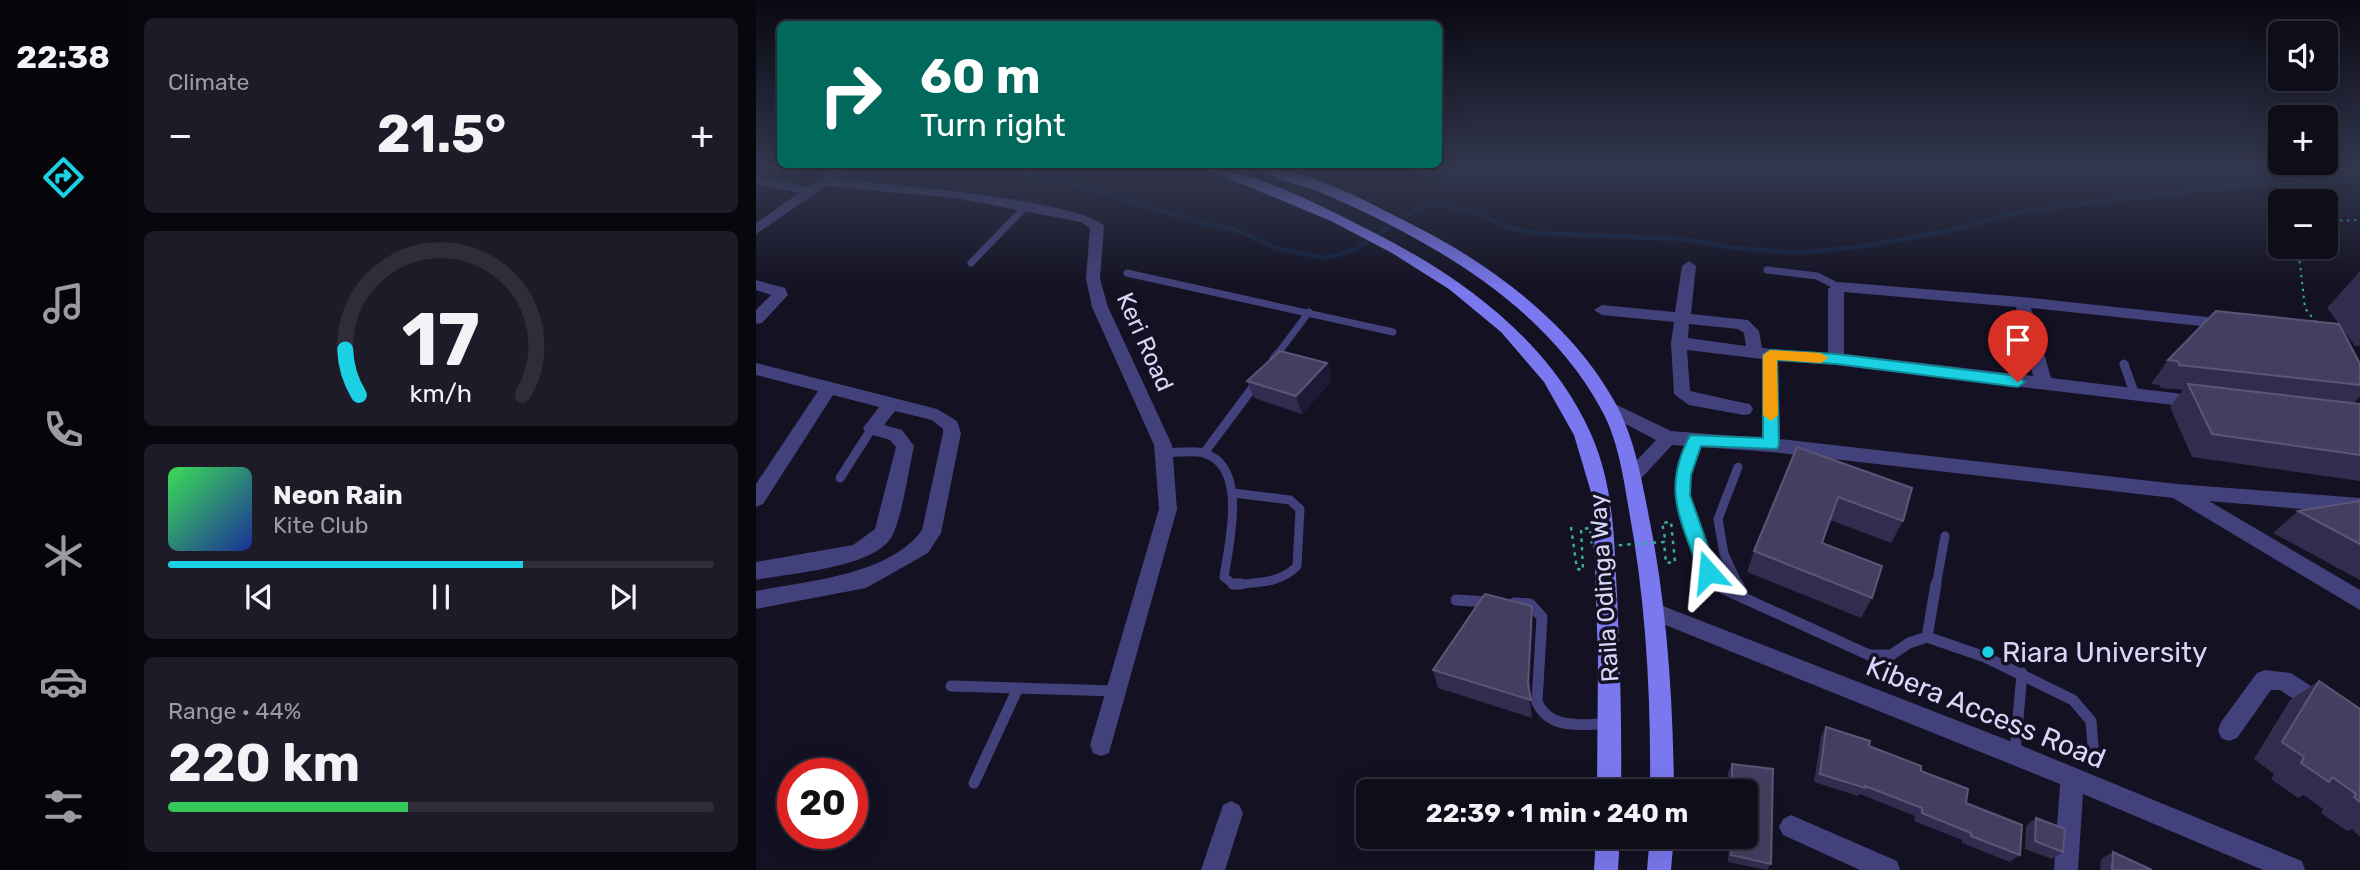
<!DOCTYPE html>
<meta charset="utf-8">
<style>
:root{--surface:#0e0d1a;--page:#1c1b27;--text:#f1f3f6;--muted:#9b9ca2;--line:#2e2d39;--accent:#1bd0e2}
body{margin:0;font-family:Rubik,sans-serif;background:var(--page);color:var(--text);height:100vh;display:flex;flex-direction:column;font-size:26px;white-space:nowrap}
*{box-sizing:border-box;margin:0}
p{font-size:23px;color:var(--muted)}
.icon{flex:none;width:38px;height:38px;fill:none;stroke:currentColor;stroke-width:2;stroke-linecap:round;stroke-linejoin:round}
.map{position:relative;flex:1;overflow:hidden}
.side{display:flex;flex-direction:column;gap:18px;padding:18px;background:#08070e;width:630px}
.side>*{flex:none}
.top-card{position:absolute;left:21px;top:21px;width:665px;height:147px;border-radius:10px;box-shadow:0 7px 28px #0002,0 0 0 2px var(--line);background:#00695c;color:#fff;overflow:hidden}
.tools{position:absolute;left:1512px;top:21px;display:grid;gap:14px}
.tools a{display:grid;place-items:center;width:70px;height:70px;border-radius:10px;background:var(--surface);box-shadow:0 7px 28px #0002,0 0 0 2px var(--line);font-size:35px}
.speed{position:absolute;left:21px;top:758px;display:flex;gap:14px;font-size:35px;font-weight:700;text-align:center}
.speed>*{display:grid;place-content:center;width:91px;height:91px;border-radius:50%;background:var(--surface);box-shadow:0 7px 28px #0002,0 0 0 2px var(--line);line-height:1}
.speed .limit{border:10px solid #d22;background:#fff;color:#111}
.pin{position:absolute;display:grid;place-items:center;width:60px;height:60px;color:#fff;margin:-72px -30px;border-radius:50% 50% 50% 0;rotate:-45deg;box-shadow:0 0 7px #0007}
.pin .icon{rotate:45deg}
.me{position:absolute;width:77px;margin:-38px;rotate:342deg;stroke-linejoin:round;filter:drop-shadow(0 0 5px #0008)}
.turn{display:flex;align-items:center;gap:24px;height:147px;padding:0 28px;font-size:32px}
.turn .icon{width:91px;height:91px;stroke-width:2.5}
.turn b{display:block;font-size:49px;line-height:60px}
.big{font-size:52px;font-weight:700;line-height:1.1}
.side .widget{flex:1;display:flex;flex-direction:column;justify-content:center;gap:10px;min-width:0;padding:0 24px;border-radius:10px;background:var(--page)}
.side .dial{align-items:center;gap:0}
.dial svg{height:182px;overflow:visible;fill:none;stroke:var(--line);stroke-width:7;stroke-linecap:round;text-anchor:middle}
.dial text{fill:var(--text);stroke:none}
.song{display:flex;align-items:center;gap:21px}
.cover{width:84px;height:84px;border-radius:10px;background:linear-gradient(135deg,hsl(130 70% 55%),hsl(230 70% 35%))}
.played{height:7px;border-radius:4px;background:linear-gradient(90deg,var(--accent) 65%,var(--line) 65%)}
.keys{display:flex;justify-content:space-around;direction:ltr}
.heat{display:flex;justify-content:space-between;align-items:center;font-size:38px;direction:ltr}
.charge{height:10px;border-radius:5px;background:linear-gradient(90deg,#34c759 44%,var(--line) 0)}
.trip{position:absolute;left:600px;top:779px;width:402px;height:70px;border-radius:10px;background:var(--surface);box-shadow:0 7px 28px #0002,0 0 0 2px var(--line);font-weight:700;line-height:70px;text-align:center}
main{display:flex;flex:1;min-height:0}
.dock{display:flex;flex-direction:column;width:126px;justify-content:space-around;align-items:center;background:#06050a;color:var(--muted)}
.dock .icon{width:49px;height:49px}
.dock .on{color:var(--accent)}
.dock b{font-size:32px;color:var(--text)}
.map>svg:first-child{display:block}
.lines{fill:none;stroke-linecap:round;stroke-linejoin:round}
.stream{stroke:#10203c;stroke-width:4.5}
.path{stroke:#3da8a0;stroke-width:2;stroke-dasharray:2.5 4.5;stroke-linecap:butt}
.lane-far2{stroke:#43417b;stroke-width:7}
.lane-far1{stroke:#43417b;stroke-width:9}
.lane{stroke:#43417b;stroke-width:11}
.street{fill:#43417b;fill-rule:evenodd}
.secondary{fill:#7a78ef;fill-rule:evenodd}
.path-bridge{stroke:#3da8a0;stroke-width:2.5;stroke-dasharray:3.5 5;stroke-linecap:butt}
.wall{fill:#322c4e}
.shaded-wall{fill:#1e1935}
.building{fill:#443e60;stroke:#5b5678;stroke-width:2}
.route{fill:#1bd0e2;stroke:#128793;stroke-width:2}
.slow{fill:#f59e0b}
.poi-dot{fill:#1bd0e2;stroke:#131122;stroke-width:2.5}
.labels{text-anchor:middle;stroke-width:7;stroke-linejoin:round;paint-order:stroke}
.street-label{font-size:24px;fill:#dad6fa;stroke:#131122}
.near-poi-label{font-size:28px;fill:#dad6fa;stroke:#131122;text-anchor:start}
.near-street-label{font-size:28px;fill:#dad6fa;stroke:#131122}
</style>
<main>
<nav class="dock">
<b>22:38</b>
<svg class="icon on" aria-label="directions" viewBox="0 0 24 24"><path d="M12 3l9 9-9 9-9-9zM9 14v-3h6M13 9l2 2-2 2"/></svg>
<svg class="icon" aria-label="music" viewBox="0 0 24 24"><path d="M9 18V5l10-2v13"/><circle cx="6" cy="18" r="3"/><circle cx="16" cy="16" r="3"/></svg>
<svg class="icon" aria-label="phone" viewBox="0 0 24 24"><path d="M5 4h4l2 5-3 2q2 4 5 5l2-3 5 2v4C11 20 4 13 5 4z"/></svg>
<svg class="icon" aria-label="climate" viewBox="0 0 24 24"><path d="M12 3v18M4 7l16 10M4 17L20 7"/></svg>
<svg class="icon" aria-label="car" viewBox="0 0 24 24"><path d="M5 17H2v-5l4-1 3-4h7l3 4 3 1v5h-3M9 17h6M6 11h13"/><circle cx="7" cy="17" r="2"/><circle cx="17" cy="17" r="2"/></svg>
<svg class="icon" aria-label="filters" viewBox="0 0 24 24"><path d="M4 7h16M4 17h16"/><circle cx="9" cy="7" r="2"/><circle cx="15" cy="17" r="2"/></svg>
</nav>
<section class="side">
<div class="widget"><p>Climate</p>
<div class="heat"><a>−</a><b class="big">21.5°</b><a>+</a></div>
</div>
<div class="widget dial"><svg viewBox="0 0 100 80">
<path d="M14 69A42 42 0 1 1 86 69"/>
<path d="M14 69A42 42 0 0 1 8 49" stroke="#1bd0e2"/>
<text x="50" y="56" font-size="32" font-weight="700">17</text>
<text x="50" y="72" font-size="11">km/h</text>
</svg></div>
<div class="widget">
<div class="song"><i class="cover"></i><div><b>Neon Rain</b><p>Kite Club</p></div></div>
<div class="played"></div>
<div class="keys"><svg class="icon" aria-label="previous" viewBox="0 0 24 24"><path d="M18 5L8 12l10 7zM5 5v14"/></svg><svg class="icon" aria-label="pause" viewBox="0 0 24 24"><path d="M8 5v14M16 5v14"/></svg><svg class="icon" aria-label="next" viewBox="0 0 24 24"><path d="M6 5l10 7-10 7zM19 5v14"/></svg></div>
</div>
<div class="widget"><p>Range · 44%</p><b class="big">220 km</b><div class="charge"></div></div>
</section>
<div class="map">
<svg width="1604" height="870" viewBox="0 0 1604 870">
<rect width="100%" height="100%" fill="#131122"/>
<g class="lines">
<!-- stream -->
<path class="stream" d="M251 169 320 185 446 223 478 229 522 249 570 258 600 249 657 211 673 204 702 208 727 215 749 227 779 233 926 239 979 248 1043 253 1108 246 1192 231 1268 211 1484 185 1592 182"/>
<!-- path -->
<path class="path" d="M1570 221 1604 220
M1542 247 1549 308 1561 324"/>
<!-- lane-far2 -->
<path class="lane-far2" d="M215 263 269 207
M1011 270 1061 276 1083 287
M371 273 637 332
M520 356 553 312"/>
<!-- lane-far1 -->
<path class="lane-far1" d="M518 359 522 354
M1368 364 1379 395
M939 440 926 475V495L952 572 965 586
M408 453C420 453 435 450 447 453 493 465 473 543 468 577L478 585C501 582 524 584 541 566L544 509 534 500 477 493
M448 453 501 382
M982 467 962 519 968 554 983 586
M84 478 116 428
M1180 586 1189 536"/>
<!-- lane -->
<path class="lane" d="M477 584H485
M963 584 968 589 1113 655H1135L1153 643 1171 637 1229 657 1317 700 1335 721 1337 746
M982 584 989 599
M700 600 733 602
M758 603 774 604 786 617 781 702C794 731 826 724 853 724
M1171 637 1180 584
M195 686 359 691
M1259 752 1266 673
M218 783 262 688"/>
<!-- street -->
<path class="street" d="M77 169H92L79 179C124 183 324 200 348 226L344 279 352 307 416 445 421 509 353 753 345 756 337 753 334 745 403 509 398 445 336 307 330 279 334 228 325 222 199 198 70 186 0 234V223L43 193 0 184V176L52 187Z
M933 261 940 266 935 314 992 320 1003 331 1006 348 1014 349 1072 353V289L1083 282 1266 297 1479 320 1481 324 1473 329 1275 308 1295 378 1443 396 1451 402 1443 408 1080 365 1022 361 1024 439 1421 484 1604 498V514L1453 501 1604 590V610L1417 498 1015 452 916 445 882 482 876 484 870 482 867 477 870 472 900 440 847 412 844 408 847 404H859L915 431 1006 438V359L931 350 934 391 988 403 994 404 997 409 994 414 988 415 933 405 918 394 915 343 918 322 846 315 838 310 846 305 919 312 926 266ZM1088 292 1260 307 1277 376 1088 354ZM933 324 982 329 988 333 990 346 932 338Z
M0 280 29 288 32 295 6 323 0 324V310L15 295 0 290Z
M0 363 181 409 201 421 205 433 185 533 172 553 110 588 0 609V591C51 581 134 575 166 530L187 433V429L176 420 139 411 128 425 146 430 158 446C153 468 146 518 136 536 119 568 34 573 0 580V562L97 545 119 529 140 447 134 440 110 433 107 428 123 407 77 395 7 504 0 507V484L62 391 0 375Z
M899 603 1259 743 1546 861 1549 870H1507L1327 794 1322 870H1298L1304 784 892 618 889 612 892 606Z
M1509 670 1535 673 1604 718V742L1524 690H1515L1481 738 1473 741 1465 738 1462 730 1465 722 1501 673Z
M475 801 483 805 487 813 469 870H445L467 805Z
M1035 815 1141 861 1144 870H1104L1027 835 1023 827 1027 819Z"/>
<!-- secondary -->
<path class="secondary" d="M450 169C492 167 574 210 613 230 703 275 793 339 835 434 858 486 858 539 861 595 864 660 866 726 865 791H841L842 662 837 499 818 435 788 382 745 332 693 289 636 253 575 221Z
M505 169C550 167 613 203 653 223 734 263 818 325 861 406 878 438 885 476 892 512 911 604 917 697 918 791H894C895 695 890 600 872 505 867 474 861 437 845 409 809 342 747 290 683 252 643 228 602 208 559 190 543 184 518 181 505 169Z
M840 836H864L862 870H838Z
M894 836H918L915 870H891Z"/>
<!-- path-bridge -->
<path class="path-bridge" d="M815 527 821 569 827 570 825 529 834 528 836 547 908 542 910 563 919 562 915 522 906 523 909 538"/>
</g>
<!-- wall -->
<path class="wall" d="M1604 271V346H1599L1583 325 1604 364V397L1597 403 1604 404V481L1436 457 1414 407 1427 390 1405 388 1404 385 1395 384 1412 360 1583 324 1571 308Z
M571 363 576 380 546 414 498 398 491 381Z
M1041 447 1147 521 1135 543 1074 520 1066 543 1116 598 1105 618 991 572 998 551Z
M1604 501V580L1517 533 1542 511Z
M777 626 773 692 776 718 682 688 677 670Z
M1563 681 1604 709V837L1596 829 1591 831 1565 813 1567 809 1548 795 1542 798 1515 779 1518 774 1498 759 1534 700Z
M1070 727 1165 771 1210 803 1264 855 1254 862 1206 843V840L1158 821 1159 816 1104 794 1102 796 1058 782 1065 736Z
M976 764 1017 769 1015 864 1011 870 972 862 973 836H990V791H972V772Z
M1280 818 1307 852 1296 859 1269 849 1270 826Z
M1357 852 1396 870H1344L1345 859Z"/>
<!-- shaded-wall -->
<path class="shaded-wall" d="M571 363 576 380 546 414 540 396Z
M776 606 777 626 773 702 772 683Z"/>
<!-- building -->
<path class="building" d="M1460 311 1583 324 1604 364V385L1423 365 1422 361 1412 360Z
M524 351 571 363 540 396 491 381Z
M1432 384 1604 404V455L1456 434Z
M1041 447 1156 488 1147 521 1082 497 1066 543 1126 566 1116 598 998 551Z
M1604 501V544L1542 511Z
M729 594 776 606 772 683 775 700 677 670Z
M1563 681 1604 709V802L1598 797 1600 794 1576 777 1573 782 1545 763 1548 757 1526 742Z
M1070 727 1114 741 1113 746 1165 766V771L1212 789 1210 803 1266 825 1264 855 1215 836V833L1166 813V808L1109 786V788L1064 774Z
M976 764 1017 769 1015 864 975 855 977 836H990V791H976Z
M1280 818 1309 829 1307 852 1279 841Z
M1357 852 1396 870H1356Z"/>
<!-- sky -->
<linearGradient id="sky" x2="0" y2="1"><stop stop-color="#0a0913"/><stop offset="0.58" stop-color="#33384f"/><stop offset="1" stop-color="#33384f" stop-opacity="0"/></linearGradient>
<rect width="1604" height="291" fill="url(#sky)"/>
<!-- route -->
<path class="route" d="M1014 350 1080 354 1262 376 1269 382 1262 387 1080 364 1021 360 1023 445 1021 449 945 446 935 475 934 495 961 572 958 578 952 580 945 578 943 572C925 518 905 491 934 435L1007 438V355Z"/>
<!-- slow -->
<path class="slow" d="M1014 350 1065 353 1072 358 1065 363 1021 360 1022 415 1015 421 1007 415V355Z"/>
<!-- markers -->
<circle class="poi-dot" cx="1232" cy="652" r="7"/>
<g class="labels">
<!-- street labels -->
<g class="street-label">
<text transform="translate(389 342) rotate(66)" y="8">Keri Road</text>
<text transform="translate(848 588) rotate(-94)" y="8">Raila Odinga Way</text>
</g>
<!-- near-poi labels -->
<g class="near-poi-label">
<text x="1246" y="662">Riara University</text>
</g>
<!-- near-street labels -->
<g class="near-street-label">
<text transform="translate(1230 712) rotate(22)" y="10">Kibera Access Road</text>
</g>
</g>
</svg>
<div class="tools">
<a><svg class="icon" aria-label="sound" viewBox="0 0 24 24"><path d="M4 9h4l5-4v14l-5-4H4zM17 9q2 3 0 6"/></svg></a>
<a>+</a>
<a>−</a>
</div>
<div class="speed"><div class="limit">20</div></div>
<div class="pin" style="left:1262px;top:382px;background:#d93025"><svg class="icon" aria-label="arrive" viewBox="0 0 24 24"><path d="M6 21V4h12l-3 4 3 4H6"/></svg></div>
<svg class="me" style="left:952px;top:572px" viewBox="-20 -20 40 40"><path d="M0-17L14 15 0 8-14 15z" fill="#1bd0e2" stroke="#fff" stroke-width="4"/></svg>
<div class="trip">22:39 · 1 min · 240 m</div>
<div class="top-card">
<div class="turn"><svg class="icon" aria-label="right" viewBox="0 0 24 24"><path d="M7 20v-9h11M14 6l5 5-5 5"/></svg><div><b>60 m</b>Turn right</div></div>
</div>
</div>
</main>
